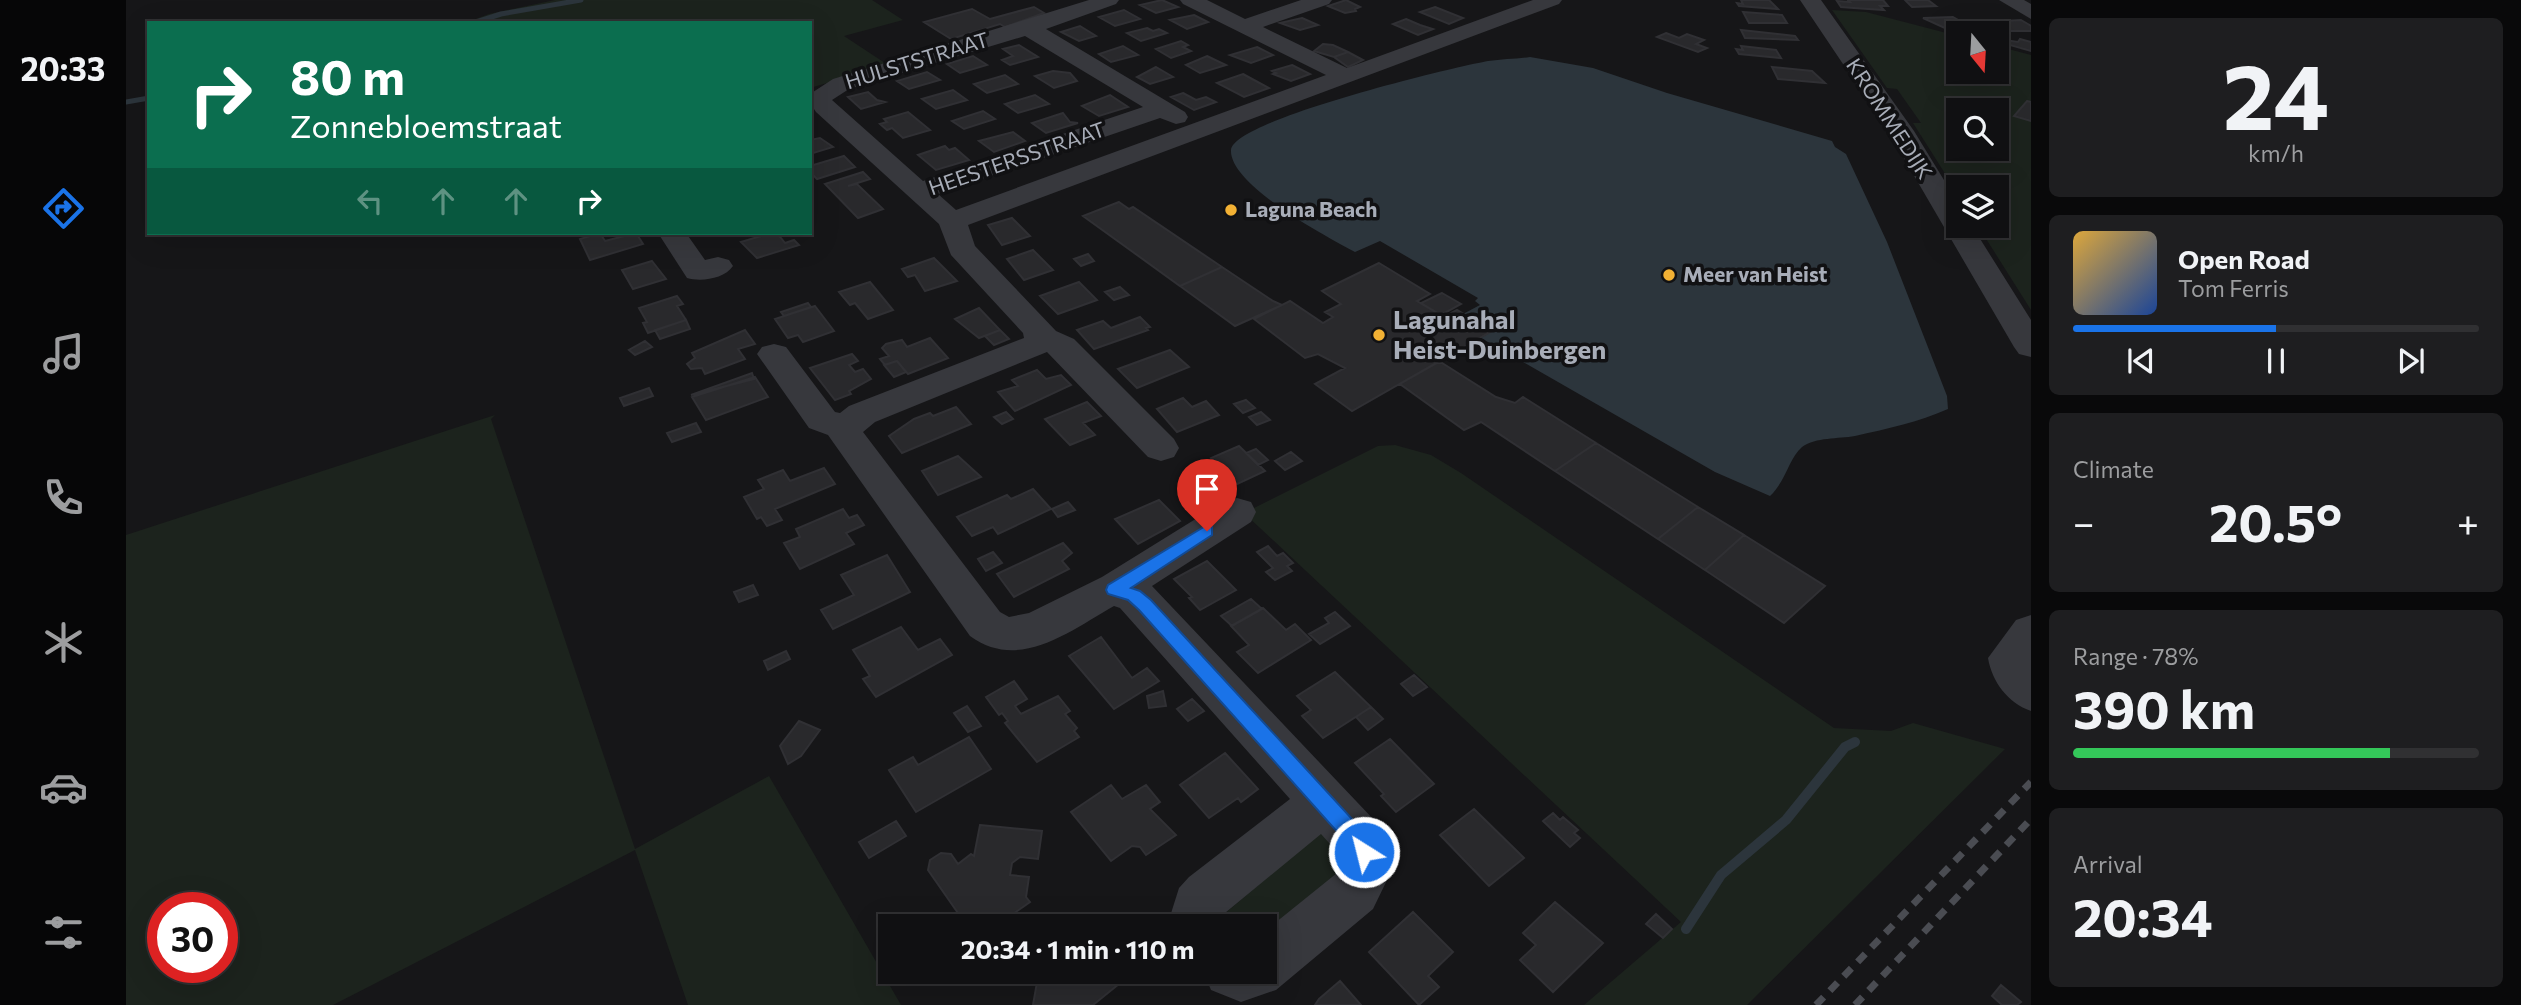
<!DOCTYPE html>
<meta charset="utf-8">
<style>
:root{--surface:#101012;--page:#1e1e20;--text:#f1f3f6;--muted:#9c9d9f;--line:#303032;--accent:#1a73e8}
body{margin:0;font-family:Commissioner,sans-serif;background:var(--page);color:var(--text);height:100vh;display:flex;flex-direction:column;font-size:26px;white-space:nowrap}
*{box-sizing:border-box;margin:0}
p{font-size:23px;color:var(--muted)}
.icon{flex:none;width:38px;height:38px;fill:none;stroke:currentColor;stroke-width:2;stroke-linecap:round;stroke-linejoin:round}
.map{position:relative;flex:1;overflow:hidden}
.side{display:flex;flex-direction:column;gap:18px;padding:18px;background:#09090a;width:490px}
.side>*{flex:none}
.guide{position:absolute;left:21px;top:21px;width:665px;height:214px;border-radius:0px;box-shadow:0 7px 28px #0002,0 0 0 2px var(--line);background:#0b6e4f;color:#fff;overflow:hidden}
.needle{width:46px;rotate:162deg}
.fabs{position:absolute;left:1820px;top:21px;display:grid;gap:14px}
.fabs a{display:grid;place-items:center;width:63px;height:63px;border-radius:0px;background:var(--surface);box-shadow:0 7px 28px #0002,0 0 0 2px var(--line);font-size:35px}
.speed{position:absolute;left:21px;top:892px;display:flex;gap:14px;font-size:35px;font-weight:700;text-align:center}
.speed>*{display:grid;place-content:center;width:91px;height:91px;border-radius:50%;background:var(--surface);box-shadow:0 7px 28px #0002,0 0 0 2px var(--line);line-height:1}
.speed .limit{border:10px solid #d22;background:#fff;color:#111}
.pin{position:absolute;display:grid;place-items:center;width:60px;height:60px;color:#fff;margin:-72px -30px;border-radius:50% 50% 50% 0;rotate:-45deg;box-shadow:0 0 7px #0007}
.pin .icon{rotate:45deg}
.me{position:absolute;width:77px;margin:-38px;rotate:324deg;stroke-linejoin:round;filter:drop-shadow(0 0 5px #0008)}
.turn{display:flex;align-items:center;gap:24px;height:147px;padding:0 28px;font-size:32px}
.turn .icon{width:91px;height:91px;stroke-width:2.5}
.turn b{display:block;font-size:49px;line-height:60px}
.lanes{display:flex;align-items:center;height:66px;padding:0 28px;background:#0003;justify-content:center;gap:35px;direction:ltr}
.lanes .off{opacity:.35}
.big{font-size:52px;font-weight:700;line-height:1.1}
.side .widget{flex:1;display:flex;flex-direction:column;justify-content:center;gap:10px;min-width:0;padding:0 24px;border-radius:10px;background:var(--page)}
.side .dial{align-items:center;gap:0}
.dial b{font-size:91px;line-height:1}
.song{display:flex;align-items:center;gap:21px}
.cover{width:84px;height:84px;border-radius:10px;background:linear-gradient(135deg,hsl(40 70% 55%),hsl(220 70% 35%))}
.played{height:7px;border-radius:4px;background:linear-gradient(90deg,var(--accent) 50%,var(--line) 50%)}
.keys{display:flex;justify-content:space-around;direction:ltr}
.heat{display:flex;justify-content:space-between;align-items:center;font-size:38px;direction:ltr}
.charge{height:10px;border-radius:5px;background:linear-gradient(90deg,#34c759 78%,var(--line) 0)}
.trip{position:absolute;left:752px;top:914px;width:399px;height:70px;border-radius:0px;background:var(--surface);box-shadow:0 7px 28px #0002,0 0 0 2px var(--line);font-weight:700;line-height:70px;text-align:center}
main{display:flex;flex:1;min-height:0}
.tab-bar{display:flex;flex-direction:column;width:126px;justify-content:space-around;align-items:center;background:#060607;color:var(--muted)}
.tab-bar .icon{width:49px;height:49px}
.tab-bar .selected{color:var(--accent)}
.tab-bar b{font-size:32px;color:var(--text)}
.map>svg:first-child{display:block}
.green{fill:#1c231d;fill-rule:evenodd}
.water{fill:#2c353c}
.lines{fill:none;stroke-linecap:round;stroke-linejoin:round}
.stream-far1{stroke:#2c353c;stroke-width:5}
.stream{stroke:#2c353c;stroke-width:10}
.building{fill:#29292c;stroke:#303034;stroke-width:2}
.minor{fill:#37383d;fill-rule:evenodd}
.rail{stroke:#4a4c52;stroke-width:7;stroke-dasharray:11 9;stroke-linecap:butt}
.route{fill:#1a73e8;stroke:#114b97;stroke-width:2}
.poi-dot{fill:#f2b134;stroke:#111113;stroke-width:2.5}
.labels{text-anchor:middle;stroke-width:7;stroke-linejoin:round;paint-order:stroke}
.far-street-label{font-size:21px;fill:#a8adb8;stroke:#111113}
.far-poi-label{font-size:21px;font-weight:bold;fill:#a8adb8;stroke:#111113;text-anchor:start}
.poi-label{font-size:26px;font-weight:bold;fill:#a8adb8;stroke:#111113;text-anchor:start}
</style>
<main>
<nav class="tab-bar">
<b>20:33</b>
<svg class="icon selected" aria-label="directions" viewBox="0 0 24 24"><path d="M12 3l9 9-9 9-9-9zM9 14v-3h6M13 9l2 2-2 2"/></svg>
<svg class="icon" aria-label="music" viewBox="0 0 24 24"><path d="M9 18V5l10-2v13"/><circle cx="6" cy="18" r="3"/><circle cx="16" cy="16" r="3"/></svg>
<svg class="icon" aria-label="phone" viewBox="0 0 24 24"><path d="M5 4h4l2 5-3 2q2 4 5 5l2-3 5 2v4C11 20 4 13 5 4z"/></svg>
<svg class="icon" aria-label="climate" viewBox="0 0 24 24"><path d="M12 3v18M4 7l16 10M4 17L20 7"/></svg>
<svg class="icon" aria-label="car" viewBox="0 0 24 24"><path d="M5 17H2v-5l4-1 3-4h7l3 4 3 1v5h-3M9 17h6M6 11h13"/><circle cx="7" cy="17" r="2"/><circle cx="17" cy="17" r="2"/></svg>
<svg class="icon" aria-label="filters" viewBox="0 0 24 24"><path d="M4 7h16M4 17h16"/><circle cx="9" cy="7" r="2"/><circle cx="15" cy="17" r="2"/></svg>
</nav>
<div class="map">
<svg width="1905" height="1005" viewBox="0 0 1905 1005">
<rect width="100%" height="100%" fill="#161618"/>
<!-- green -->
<path class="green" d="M429 0H746L777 20 718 36 762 65 684 88V23H339L363 14Z
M1706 10 1740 12 1832 36V72H1871V46L1905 55V310L1852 226H1871V187H1832V194L1787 123H1795L1771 89 1761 88ZM1832 110H1871V149H1832Z
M369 415 365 419 509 849 643 776 775 1005H562L509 850 207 1005H0V535ZM37 908H96V968H37Z
M1269 445 1305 455 1335 473 1708 728 1765 731 1787 723 1879 749 1621 1005H1458L1555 922 1118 513 1252 446Z
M1196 831 1227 862 1139 947V926H1084Z"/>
<!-- water -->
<path class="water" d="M1404 57 1467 68 1541 93 1706 141 1709 147 1720 154 1761 242 1821 396 1822 409C1793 422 1760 429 1729 436 1712 439 1690 437 1676 447 1663 458 1660 481 1644 496L1589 472 1355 338 1366 331 1337 314 1354 305 1349 301 1352 298 1254 241 1229 252C1201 237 1103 185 1105 150 1107 120 1328 67 1362 61 1376 59 1390 59 1404 57Z"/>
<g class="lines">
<!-- stream-far1 -->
<path class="stream-far1" d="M347 23 375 14 455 0
M0 102 23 98"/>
<!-- stream -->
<path class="stream" d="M1560 929 1595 875 1660 820 1719 747 1729 742"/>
</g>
<!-- building -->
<path class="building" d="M1036 0 1052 7 1030 13 1014 5Z
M1220 0 1234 7 1229 9 1230 11 1219 13 1202 6Z
M1615 0H1643L1652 9 1613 6 1611 3 1617 4Z
M1722 0H1757L1762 6H1754L1758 10 1728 8 1715 7 1711 1 1724 2Z
M1779 0H1802L1810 6 1786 7Z
M908 7 918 13 879 27 874 24 825 39 798 22 846 9 864 19Z
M1309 7 1337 18 1323 24 1294 12Z
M998 10 1014 19 989 26 973 17Z
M1617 12 1656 15 1661 23H1623Z
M1068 15 1082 22 1061 29 1044 20Z
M1827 17 1846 28 1821 29 1797 18Z
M1176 18 1192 25 1174 30 1154 23Z
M1280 19 1294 25 1307 29 1292 35 1267 24Z
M1895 20 1905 26V31H1874L1859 22Z
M954 26 970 36 953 41 935 32Z
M1021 28 1027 31 1033 29 1041 33 1015 41 1001 33Z
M1615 30 1669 36 1672 40 1619 38Z
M1540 33 1553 38 1561 34 1578 40 1570 44 1581 48 1572 52 1531 37Z
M1894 39 1905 42V51L1877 43 1879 40 1892 42Z
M1055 41 1062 45 1057 47 1065 51 1045 58 1030 49Z
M1197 44 1207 45 1222 52 1208 57 1188 51Z
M893 45 912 57 884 65 876 60 887 56 877 49Z
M997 46 1012 55 985 62 973 54Z
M1615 46 1650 50 1655 58 1613 54 1610 49 1617 50Z
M1131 47 1147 55 1125 63 1104 55Z
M1222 52 1237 60 1222 67 1208 57Z
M847 56 861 65 834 73 821 64Z
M1081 56 1100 65 1074 73 1060 65Z
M1166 65 1184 74 1165 81 1147 74 1150 73 1146 71Z
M1030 67 1047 77 1024 84 1011 77Z
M1646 67 1686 71 1699 83 1652 79Z
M927 71 944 73 951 81 928 88 909 76Z
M801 72 814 80 783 89 771 81Z
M1117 74 1128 80 1143 88 1118 97 1091 83Z
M879 75 892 84 861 93 848 84Z
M827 90 841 100 810 109 796 99Z
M742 92 751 100 759 102 735 109 722 97Z
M1057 93 1070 100 1080 97 1090 102 1068 110 1045 97Z
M909 95 923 104 892 113 879 104Z
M984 95 1002 107 973 116 956 106Z
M1901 101 1905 102V121L1888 116Z
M857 111 869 119 838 129 826 121Z
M782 112 804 130 777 138 766 128 761 130 754 124 761 122 758 119Z
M937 113 944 122 952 123 920 133 906 123Z
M887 132 899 141 868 152 853 141Z
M694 138 707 147 684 154V140Z
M819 146 823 150 829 148 843 160 810 170 792 155Z
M718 156 729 167 691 179 684 172V166Z
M737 172 744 179 722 186 731 184 757 209 732 218 699 184Z
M993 202 1003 209 1007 207 1096 267 1054 286 957 216Z
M886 218 904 236 876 245 862 225Z
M474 233 479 241 510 233 517 244 464 260 454 239Z
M645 233H651L659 243 668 240 673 245 631 258 615 242Z
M907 250 927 270 898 280 881 259Z
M962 254 968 261 955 266 948 259Z
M808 258 831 281 799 291 789 275 782 277 776 269Z
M526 261 540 279 507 289 496 270Z
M1253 263 1304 294 1291 301 1318 317 1331 310 1366 331 1226 411 1189 384 1219 368 1192 354 1179 358 1128 319 1164 301 1197 323 1207 317 1199 312 1215 304 1196 291Z
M1096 267 1147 301 1156 305 1109 326 1054 286Z
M744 282 767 310 742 319 729 303 724 305 713 292Z
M953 282 971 300 932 314 914 296Z
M994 287 1003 295 988 300 979 292Z
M1316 293 1335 304 1315 315 1295 303Z
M551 296 557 304 551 306 560 320 522 333 517 323 521 322 513 308Z
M682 303 685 307 658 316 655 312Z
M689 306 708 331 677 342 672 335 662 338 649 319Z
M853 308 874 330 853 338 829 319Z
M1014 317 1024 327 1020 328 1022 330 968 349 951 330 977 321 985 328Z
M560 320 564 329 534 339 529 330Z
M619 330 629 344 612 349 619 359 579 374 576 368 565 369 561 364 569 358 566 353Z
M874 330 883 339 868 345 859 336Z
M804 338 822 358 782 374 771 361 759 365 754 359 763 356 756 348 760 344 776 340 781 347Z
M519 341 526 347 509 355 503 350Z
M1044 350 1063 367 1011 388 992 369Z
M726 354 732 361 723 365 729 372 737 369 745 379 723 391 725 394 709 400 684 368Z
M771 361 780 372 768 377 758 365Z
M1311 363H1316L1370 397 1389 403 1397 397 1470 443 1429 471 1355 422 1338 430 1274 384Z
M911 370 920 379 935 375 945 385 889 411 872 392 892 386 886 380Z
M626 373 628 379 565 395Z
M629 377 642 397 580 420 566 397Z
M523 388 527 396 498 406 494 398Z
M1057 398 1066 407 1080 401 1093 415 1051 432 1031 409Z
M1120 400 1129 408 1117 413 1108 404Z
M961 402 975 416 957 423 969 435 944 445 919 419Z
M830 407 845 424 776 453 763 436 788 419 804 413 807 416Z
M880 412 887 419 876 424 868 417Z
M1135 412 1144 420 1131 425 1123 417Z
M570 423 575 432 546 442 541 433Z
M1470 443 1572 507 1532 539 1429 471Z
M1113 446 1139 471 1109 485 1085 458Z
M1130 449 1142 460 1132 465 1120 453Z
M1165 452 1176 461 1159 470 1149 461Z
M832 456 855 477 812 495 796 471Z
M698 468 709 484 649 509 656 520 641 526 635 517 631 519 618 497 638 489 632 480 657 470 664 481Z
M907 489 925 509 872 534 867 527 846 536 831 517 881 495 885 499Z
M1033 500 1054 521 1012 544 989 519Z
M942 502 949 510 932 517 926 509Z
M1572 507 1618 535 1579 570 1532 539Z
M717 509 723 518 731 515 738 525 720 533 728 544 674 569 658 543 674 537 670 529Z
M1618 535 1699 586 1658 623 1579 570Z
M937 543 946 553 936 561 943 569 888 597 871 574Z
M1142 546 1151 556 1157 553 1167 563 1161 566 1166 571 1149 580 1140 572 1147 568 1131 552Z
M867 552 876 563 860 571 852 559Z
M761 555 784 592 707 629 695 610 728 595 715 575Z
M1081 561 1110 590 1074 610 1063 598 1066 597 1048 579Z
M627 585 632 595 613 602 608 592Z
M1125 599 1136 609 1106 626 1095 616Z
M1137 608 1160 630 1169 624 1185 640 1132 673 1111 652 1123 645 1105 626Z
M1209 612 1224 626 1194 644 1183 634 1203 623 1199 618Z
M775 627 792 650 814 639 826 655 750 697 737 679 744 676 727 650Z
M975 637 1006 678 1021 668 1033 681 988 709 943 656Z
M660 651 664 659 642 670 638 661Z
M1209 672 1245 707 1197 738 1176 716 1185 710 1171 696Z
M1288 675 1301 687 1287 696 1275 684Z
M888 681 901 699 889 706 895 714 932 696 944 711 939 714 951 728 948 731 953 737 911 762 879 723 882 721 876 713 873 715 860 697Z
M1037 691 1040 706 1023 708 1021 696Z
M1066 699 1078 711 1062 721 1051 709Z
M841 706 855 726 842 732 828 713Z
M1245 707 1257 719 1242 730 1230 717Z
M673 721 694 730 675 756 662 764 654 746Z
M843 737 865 769 790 812 763 770 787 757 792 765Z
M1264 739 1308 784 1270 812 1255 796 1258 794 1229 763Z
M1099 753 1132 789 1115 802 1112 798 1083 818 1054 785Z
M985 785 996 799 1020 785 1034 802 1024 809 1050 835 1020 855 1014 847 1006 846 985 861 945 812Z
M1348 809 1398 858 1363 886 1314 835Z
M1427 813 1434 820 1437 817 1452 830 1448 833 1454 838 1444 847 1417 821Z
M770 821 780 836 743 858 733 842Z
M854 825 916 831 912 859 894 857 886 863 884 875 903 877 900 897 904 902 870 926H841L802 870 804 860 815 853 825 854 832 864 845 854 848 856Z
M1429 902 1477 943 1427 992 1394 960 1410 945 1397 933Z
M1287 912 1327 952 1302 976 1313 987 1293 1005 1243 952Z
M1530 914 1546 929 1537 938 1520 924Z
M913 971H1009L967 1005H907Z
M1214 981 1235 1005H1189L1193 999Z
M1875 985 1895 1002 1891 1005H1876L1866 996Z"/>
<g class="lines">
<!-- minor -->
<path class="minor" d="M963 0H993L990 4 920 29 1059 112 1062 117 1059 122 1050 124 1034 118 812 194 830 210 1200 75 1057 4 1054 0H1081L1119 19 1175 0H1206L1203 4 1137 27 1221 68 1407 0H1436L1433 4 842 225 849 246 930 331 948 339 1048 439 1053 448 1048 457 1035 461 1022 457 921 352 749 422 737 432 874 612 883 617 903 613 976 577 1097 502 1111 498 1125 502 1130 512 1125 522 1026 586 1249 821 1265 865 1262 878 1247 909 1150 990 1115 1002 1085 990 1077 971H1139V931L1211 873 1212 853 1195 834 1099 913 1095 926H1041L1053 888 1063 877 1164 799 994 608 988 606C944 631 893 672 844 636L702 435 683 428 631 354 636 347 648 344 660 347 709 412 714 413 723 406 898 338 897 333 825 255 813 224 690 112 684 103V94L707 79ZM899 36 1017 107 797 181 706 100 723 89Z
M1674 0H1695L1788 131 1832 203V226H1846L1905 320V357L1893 354 1888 347 1762 131Z
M1873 0H1898L1905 4V19Z
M532 233H560L579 260 592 257 603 260 607 266C598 279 575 282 561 278Z
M1905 615V711C1882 703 1866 682 1862 658L1890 620Z"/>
<!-- rail -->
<path class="rail" d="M1690 1005 1905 782
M1729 1005 1905 819"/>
</g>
<!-- route -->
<path class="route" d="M1081 525 1086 527V535L1005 588 1014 591 1025 600 1238 832 1249 852 1246 859 1238 862 1231 859 1223 845 1013 610 1002 600 982 594 980 590 982 585Z"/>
<!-- markers -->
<g class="poi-dot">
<circle cx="1105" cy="210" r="7"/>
<circle cx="1543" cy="275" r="7"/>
<circle cx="1253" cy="335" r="7"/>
</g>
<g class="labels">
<!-- far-street labels -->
<g class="far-street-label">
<text transform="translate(791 61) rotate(-17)" y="7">HULSTSTRAAT</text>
<text transform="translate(1763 119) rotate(57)" y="7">KROMMEDIJK</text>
<text transform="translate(891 159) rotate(-19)" y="7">HEESTERSSTRAAT</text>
</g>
<!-- far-poi labels -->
<g class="far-poi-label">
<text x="1119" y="217">Laguna Beach</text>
<text x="1557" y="282">Meer van Heist</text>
</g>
<!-- poi labels -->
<g class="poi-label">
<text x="1267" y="329">Lagunahal<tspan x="1267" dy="30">Heist-Duinbergen</tspan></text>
</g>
</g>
</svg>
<div class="fabs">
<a><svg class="needle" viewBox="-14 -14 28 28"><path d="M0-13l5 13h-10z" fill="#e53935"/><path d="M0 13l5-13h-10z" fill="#9c9d9f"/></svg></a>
<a><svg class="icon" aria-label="search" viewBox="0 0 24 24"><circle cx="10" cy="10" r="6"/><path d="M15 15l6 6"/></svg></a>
<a><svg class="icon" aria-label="layers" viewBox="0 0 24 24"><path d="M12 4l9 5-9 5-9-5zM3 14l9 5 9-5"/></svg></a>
</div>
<div class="speed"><div class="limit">30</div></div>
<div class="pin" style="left:1081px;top:531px;background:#d93025"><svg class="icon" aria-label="arrive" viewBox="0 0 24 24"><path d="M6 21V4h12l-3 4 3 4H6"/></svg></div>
<svg class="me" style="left:1238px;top:852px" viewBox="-20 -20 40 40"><circle r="17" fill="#1a73e8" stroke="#fff" stroke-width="3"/><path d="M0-11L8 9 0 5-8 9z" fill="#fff"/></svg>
<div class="trip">20:34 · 1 min · 110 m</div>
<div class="guide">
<div class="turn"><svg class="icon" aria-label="right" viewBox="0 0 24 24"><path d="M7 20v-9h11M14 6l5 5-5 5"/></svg><div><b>80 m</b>Zonnebloemstraat</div></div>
<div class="lanes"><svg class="icon off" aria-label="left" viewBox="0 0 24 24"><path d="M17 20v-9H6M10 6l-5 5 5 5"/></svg><svg class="icon off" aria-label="ahead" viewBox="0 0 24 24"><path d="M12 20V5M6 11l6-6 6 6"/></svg><svg class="icon off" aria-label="ahead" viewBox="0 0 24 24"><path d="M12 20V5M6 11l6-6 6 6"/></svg><svg class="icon" aria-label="right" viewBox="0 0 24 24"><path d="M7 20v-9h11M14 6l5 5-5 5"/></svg></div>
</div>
</div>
<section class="side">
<div class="widget dial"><b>24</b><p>km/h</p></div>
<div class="widget">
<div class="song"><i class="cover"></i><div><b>Open Road</b><p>Tom Ferris</p></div></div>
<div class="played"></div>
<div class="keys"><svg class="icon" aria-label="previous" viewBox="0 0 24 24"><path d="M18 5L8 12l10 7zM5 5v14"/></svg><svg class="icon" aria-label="pause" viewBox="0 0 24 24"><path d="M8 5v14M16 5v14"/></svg><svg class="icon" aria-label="next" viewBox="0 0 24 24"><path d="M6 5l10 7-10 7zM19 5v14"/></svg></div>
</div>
<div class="widget"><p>Climate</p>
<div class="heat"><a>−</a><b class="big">20.5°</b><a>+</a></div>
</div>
<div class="widget"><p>Range · 78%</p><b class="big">390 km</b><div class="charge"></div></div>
<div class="widget"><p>Arrival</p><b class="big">20:34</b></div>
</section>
</main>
